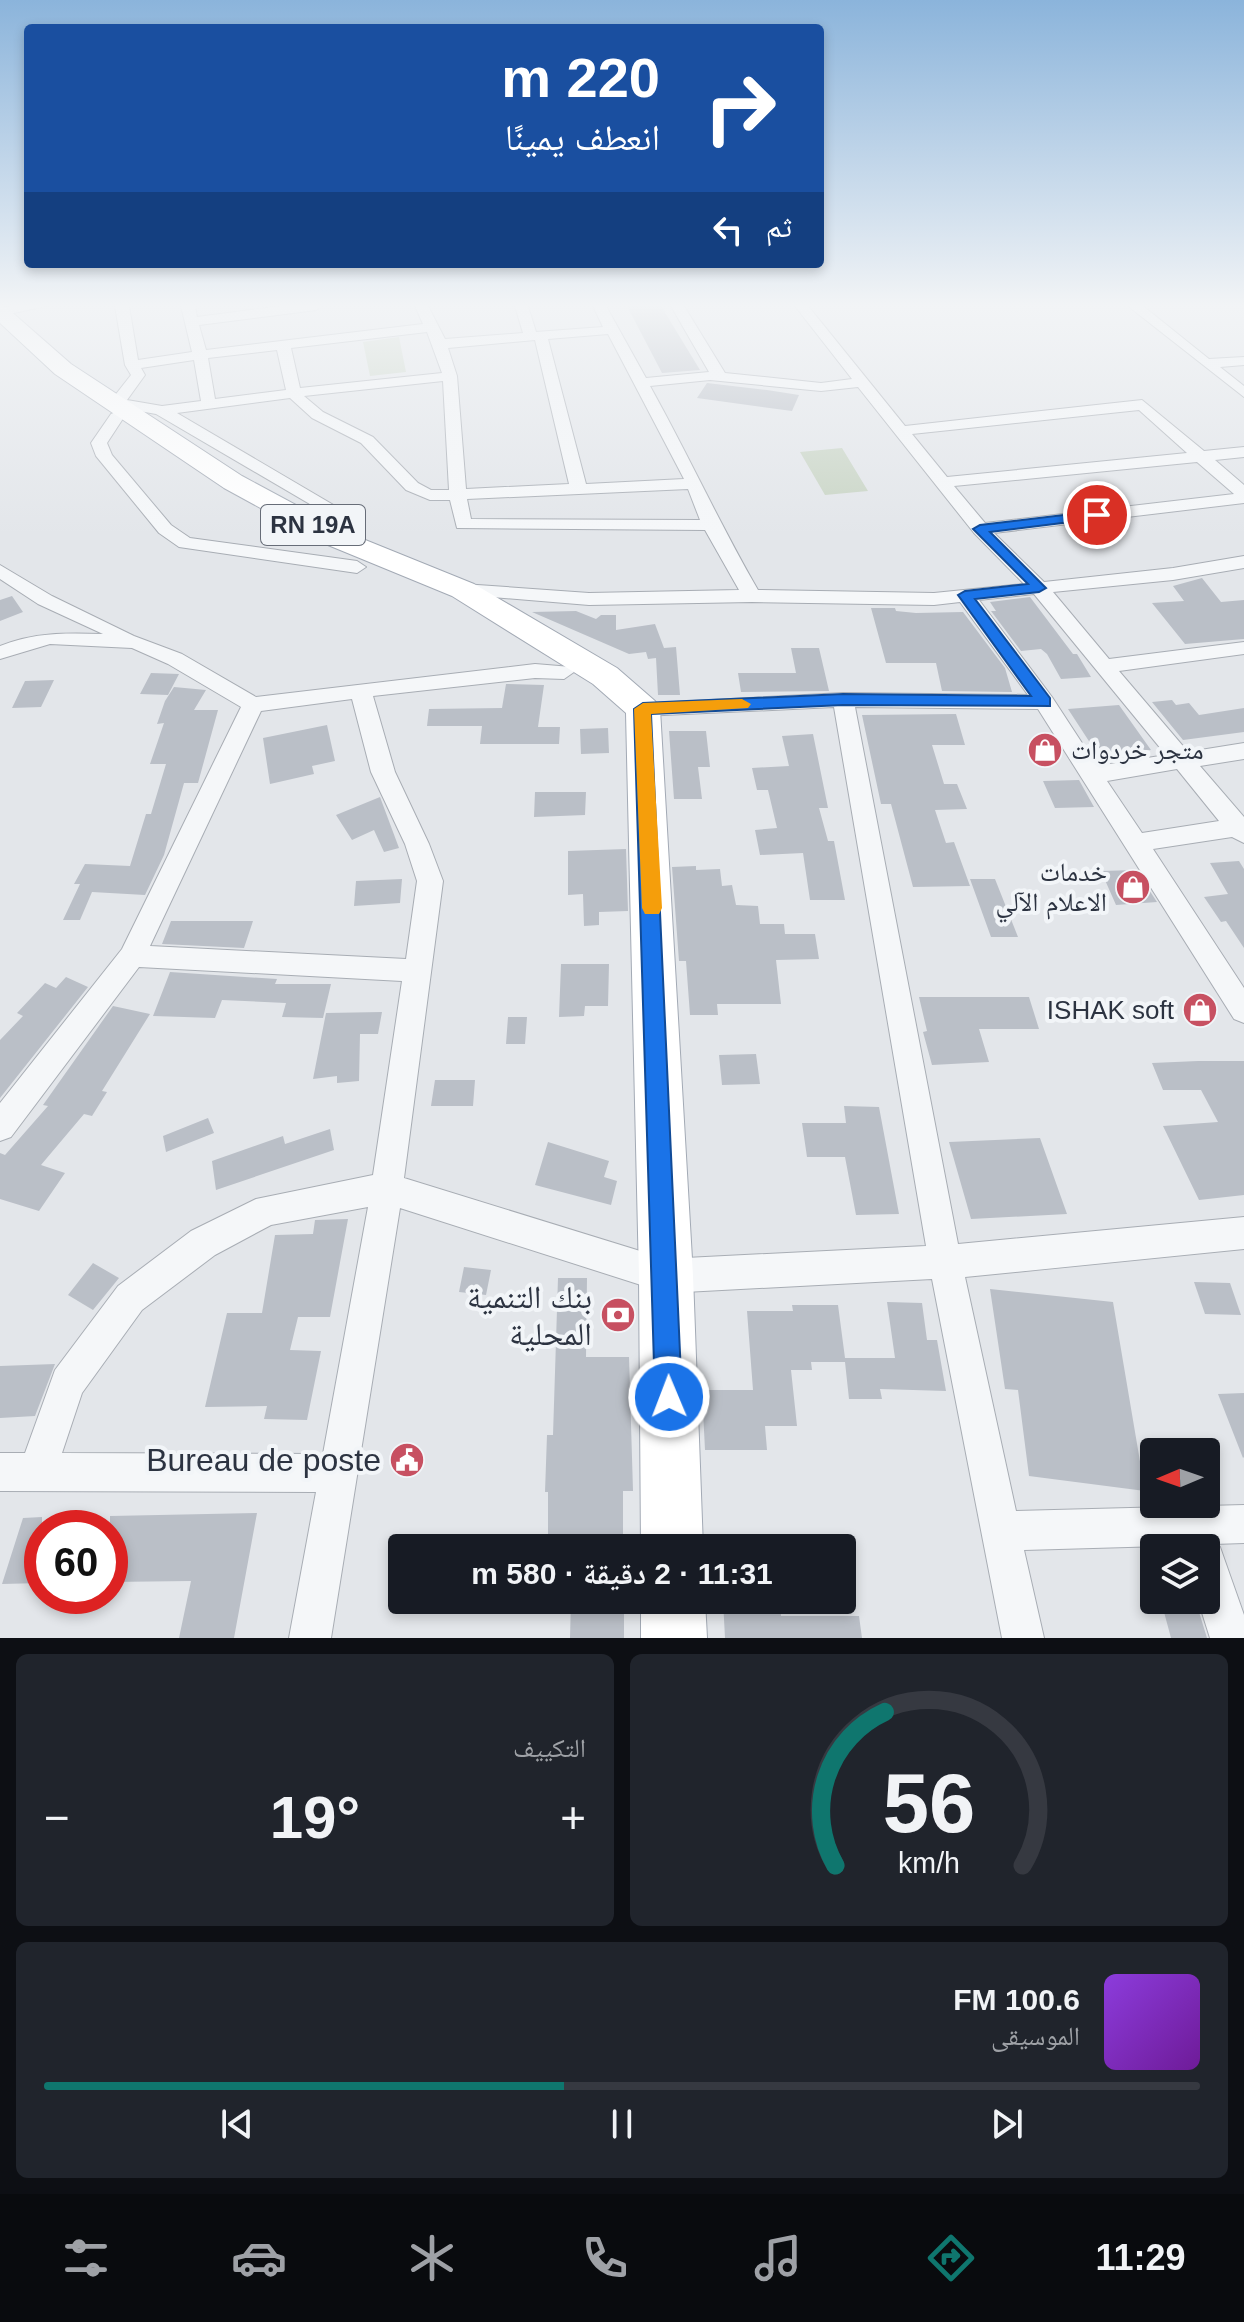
<!DOCTYPE html>
<html lang="ar">
<meta charset="utf-8">
<style>
:root{--surface:#171b24;--page:#20242c;--text:#f1f3f6;--muted:#9ea1a6;--line:#363941;--accent:#0f766e}
body{margin:0;font-family:Helvetica,"Noto Naskh Arabic",sans-serif;background:var(--page);color:var(--text);direction:rtl;height:100vh;display:flex;flex-direction:column;font-size:30px;white-space:nowrap}
*{box-sizing:border-box;margin:0}
p{font-size:26px;color:var(--muted)}
.icon{flex:none;width:44px;height:44px;fill:none;stroke:currentColor;stroke-width:2;stroke-linecap:round;stroke-linejoin:round}
.map{position:relative;height:1638px;overflow:hidden;direction:ltr}
.side{display:flex;flex-direction:column;gap:16px;padding:16px;background:#0d0f14;flex:1}
.side>*{flex:none}
.banner{position:absolute;left:24px;top:24px;width:800px;height:244px;border-radius:8px;box-shadow:0 4px 12px #0003;direction:rtl;background:#1a4fa0;color:#fff;overflow:hidden}
.needle{width:52px;rotate:268deg}
.controls{position:absolute;left:1140px;top:1438px;display:grid;gap:16px}
.controls a{display:grid;place-items:center;width:80px;height:80px;border-radius:8px;background:var(--surface);box-shadow:0 4px 12px #0003;font-size:40px}
.speed{position:absolute;left:24px;top:1510px;display:flex;gap:16px;font-size:40px;font-weight:700;text-align:center}
.speed>*{display:grid;place-content:center;width:104px;height:104px;border-radius:50%;background:var(--surface);box-shadow:0 4px 12px #0003;line-height:1}
.speed .limit{border:12px solid #d22;background:#fff;color:#111}
.pin{position:absolute;display:grid;place-items:center;width:68px;height:68px;color:#fff;margin:-34px;border:4px solid #fff;border-radius:50%;box-shadow:0 2px 8px #0007}
.me{position:absolute;width:88px;margin:-44px;rotate:359deg;stroke-linejoin:round;filter:drop-shadow(0 0 6px #0008)}
.turn{display:flex;align-items:center;gap:28px;height:168px;padding:0 32px;font-size:36px}
.turn .icon{width:104px;height:104px;stroke-width:2.5}
.turn b{display:block;font-size:56px;line-height:68px}
.then{display:flex;align-items:center;height:76px;padding:0 32px;background:#0003;gap:16px;font-size:30px}
.big{font-size:60px;font-weight:700;line-height:1.1}
.side .widget{flex:1;display:flex;flex-direction:column;justify-content:center;gap:12px;min-width:0;padding:0 28px;border-radius:12px;background:var(--page)}
.side .dial{align-items:center;gap:0}
.dial svg{height:208px;overflow:visible;fill:none;stroke:var(--line);stroke-width:7;stroke-linecap:round;text-anchor:middle}
.dial text{fill:var(--text);stroke:none}
.song{display:flex;align-items:center;gap:24px}
.cover{width:96px;height:96px;border-radius:12px;background:linear-gradient(135deg,hsl(270 70% 55%),hsl(280 70% 35%))}
.played{height:8px;border-radius:4px;background:linear-gradient(90deg,var(--accent) 45%,var(--line) 45%)}
.keys{display:flex;justify-content:space-around;direction:ltr}
.heat{display:flex;justify-content:space-between;align-items:center;font-size:44px;direction:ltr}
.side .tiles{flex:1;display:grid;gap:16px;grid-template-columns:1fr 1fr}
.widget:last-child{grid-column:span 2}
.trip{position:absolute;left:388px;top:1534px;width:468px;height:80px;border-radius:8px;background:var(--surface);box-shadow:0 4px 12px #0003;font-weight:700;line-height:80px;text-align:center;direction:rtl}
.menu{display:flex;height:128px;justify-content:space-around;align-items:center;background:#090b0e;color:var(--muted)}
.menu .icon{width:56px;height:56px}
.menu .current{color:var(--accent)}
.menu b{font-size:36px;color:var(--text)}
.map>svg:first-child{display:block}
.green{fill:#c8d4c4}
.building{fill:#babfc7}
.lines{fill:none;stroke-linecap:round;stroke-linejoin:round}
.minor-casing{stroke:#a8adb4;stroke-width:2}
.primary-casing{stroke:#a3aab5;stroke-width:2}
.minor{fill:#f5f7f9;fill-rule:evenodd}
.primary{fill:#fff;fill-rule:evenodd}
.route{fill:#1a73e8;stroke:#114b97;stroke-width:2}
.slow{fill:#f59e0b}
.labels{text-anchor:middle;stroke-width:8;stroke-linejoin:round;paint-order:stroke}
.shield{fill:#f2f5f8;stroke:#676d78;stroke-width:2}
.shield-label{font-size:24px;font-weight:bold;fill:#2c3341}
.poi-label{font-size:26px;fill:#2c3341;stroke:#f2f5f8;text-anchor:end}
.near-poi-label{font-size:32px;fill:#2c3341;stroke:#f2f5f8;text-anchor:end}
</style>
<div class="map">
<svg width="1244" height="1638" viewBox="0 0 1244 1638">
<rect width="100%" height="100%" fill="#e3e6ea"/>
<!-- green -->
<path class="green" d="M399 337 406 372 370 376 363 342Z
M842 448 868 491 825 495 800 452Z"/>
<!-- building -->
<path class="building" d="M627 306H661L700 370 662 373Z
M707 383 767 390 799 395 792 411 697 398Z
M1202 578 1221 602 1244 600V639L1185 644 1152 603 1184 601 1173 586Z
M12 596 23 612 0 621V600Z
M1030 597 1073 654H1077L1091 677 1061 679 1047 654 1041 649 1021 651 991 611H996L990 602Z
M871 608H895L896 611 916 613 963 612 1005 668 1012 692 942 691 936 663H886Z
M576 611 596 619 601 615H616V630L655 624 664 648 676 647 680 695H658L656 658 648 659 646 652 629 654 532 612Z
M791 648H819L829 691 741 692 738 673H796Z
M151 673 179 674 168 695 140 694Z
M54 680 41 707 12 708 25 681Z
M506 684 544 685 538 727H560L559 744H480L482 726H427L429 709 502 708Z
M174 687 206 690 194 710H218L198 783H184L164 855 145 895 92 892 80 920H63L80 884H74L85 864 130 866 146 814H151L166 764H150L164 723 157 724 165 701Z
M1172 700 1176 705 1189 703 1199 715 1244 708V732L1183 740 1152 702Z
M1119 705 1151 750 1098 755 1068 709Z
M956 714 965 745H932L944 784H957L967 809 935 810 946 843 954 842 970 886 913 887 891 804H881L862 715Z
M327 725 335 761 312 766 314 774 270 784 263 738Z
M608 728 609 753 581 754 580 729Z
M669 731H706L710 767H698L702 799H674Z
M813 734 828 808H819L828 841H834L845 900H810L803 853 760 855 755 830 777 828 768 790H757L752 768 789 766 782 736Z
M1079 780 1094 807 1055 808 1043 781Z
M535 792H586L585 815 534 817Z
M380 797 399 848 384 852 374 830 352 840 336 815Z
M626 849 628 911 599 912V925L584 926 583 894 568 895V851Z
M1239 861 1244 869V948L1226 921 1221 922 1204 897 1228 894 1210 863Z
M696 866V870L720 869 722 886 732 885 736 905 758 906 760 924H784L785 934H815L819 959 776 960 781 1004H717L718 1015H690L686 961H679L672 867Z
M1136 870 1157 902 1116 905 1101 871Z
M402 879 400 903 354 906 356 881Z
M970 879H995L1018 937H991Z
M171 921H253L244 948 162 944Z
M561 964H609L608 1006H585L584 1016 559 1017Z
M170 972 277 979 275 984H331L323 1018 282 1017 286 1003 222 1000 215 1018 153 1016Z
M66 977 88 987 0 1098V1040L23 1016 17 1013 45 983 56 988Z
M919 997H1029L1039 1029H979L989 1062 932 1065 923 1032 927 1031Z
M113 1006 150 1014 102 1091 107 1092 92 1116 84 1114 41 1165 65 1173 39 1211 0 1199V1153L5 1155 48 1106 43 1105Z
M382 1012 378 1034H360L359 1081 337 1083V1076L313 1079 326 1013Z
M508 1017H527L525 1044H506Z
M756 1054 760 1084 722 1085 719 1055Z
M1198 1061H1244V1195L1199 1200 1163 1126 1218 1122 1201 1090H1163L1152 1063Z
M435 1080H475L473 1106H431Z
M844 1106 879 1107 899 1214 856 1215 845 1157H807L802 1123H846Z
M208 1118 214 1133 166 1152 163 1136Z
M330 1129 334 1150 216 1190 212 1161 283 1136 285 1144Z
M1040 1138 1067 1214 971 1219 949 1142Z
M548 1142 609 1161 604 1177 617 1181 611 1205 535 1185Z
M348 1219 330 1317H298L290 1350 321 1351 307 1420 264 1419 267 1406 205 1407 227 1313H262L275 1235 313 1234 315 1220Z
M93 1263 119 1278 93 1310 68 1295Z
M464 1267 491 1270 486 1295 459 1292Z
M558 1278H587L586 1357H629L633 1491H623V1548H572V1538L548 1539V1492H545L547 1435H553Z
M1194 1282 1230 1283 1241 1315 1205 1314Z
M990 1289 1113 1302 1145 1491 1029 1476 1018 1390 1005 1389Z
M887 1302 922 1303 927 1340H937L946 1391 880 1389 882 1399H849L845 1362H811L812 1370H791L797 1426H765L767 1450H705L702 1390H753L747 1311H793L792 1305H838L845 1358H895Z
M55 1364 35 1416 0 1418V1366Z
M1244 1393V1457L1243 1458 1218 1394Z
M257 1513 234 1638H179L191 1581 110 1582V1516Z
M42 1517V1583L2 1584 23 1518Z
M571 1600H624V1638H570Z
M723 1600H780L781 1616H859L862 1638H725Z
M1164 1612H1199L1207 1638H1171Z"/>
<g class="lines">
<!-- minor casing -->
<g class="minor-casing">
<path id="minor" d="M11 306H46L0 316V308Z
M115 306H129L138 360 192 352 181 306H195L197 317 282 306H322L316 310 199 325 206 350 423 324 415 306H428L445 339 523 333 515 306H528L536 332 603 327 593 306H606L646 378 709 372 671 306H684L725 373 821 383 852 379 795 306H808L905 426 1142 400 1204 451 1244 447V457L1215 460 1244 485V503L994 533 1044 582 1173 568 1244 556V568L1173 580 1053 592 1109 659 1244 642V654L1119 671 1188 752 1244 743V759L1200 766 1244 817V843L1232 837 1153 849 1244 988V1023L1234 1019 1038 709 855 707 958 1244 1244 1217V1249L965 1277 1016 1511 1244 1505V1543L1214 1544 1220 1547 1244 1615V1638H1210L1198 1600H1206V1548H1192L1197 1545 1024 1550 1044 1638H1002L932 1279 666 1293 400 1208 331 1638H289L316 1492 0 1491V1453H25L55 1370 118 1286 191 1231 256 1199 373 1175 402 981 139 967 11 1137 0 1141V1103L122 949 241 707 168 664 132 648 50 644 0 659V646C35 632 66 633 103 634L38 604 0 579V565L52 596 134 636 182 654 256 697 535 664 571 667 574 672 564 679 535 678 373 696 395 772 429 844 443 881 404 1178 666 1259 926 1246 834 707 643 716 635 714 632 709 635 704 843 693 1028 695 960 602 934 605 752 602 589 605 456 594 453 590 456 586 463 584 589 593 739 590 705 530 457 528 450 500H430L406 490 361 443 312 418 290 398 177 413 347 513 338 518 332 517 156 414 112 406 109 403 131 375 125 365ZM427 332 442 373 300 388 291 348ZM608 334 684 479 586 484 548 339ZM535 340 569 484 466 489 457 376 448 348ZM277 350 286 390 215 399 208 358ZM194 360 201 401 162 406 127 400 145 375 141 368ZM710 380 821 391 858 387 974 533 1024 584 934 593 758 590C719 523 688 454 650 386ZM443 381 449 490H431L418 483 373 437 323 412 304 396ZM1139 410 1187 453 947 477 912 434ZM1197 462 1234 494 985 523 954 486ZM688 489 700 520 471 519 467 499ZM1034 594 1166 755 1097 766 1052 697 979 600ZM352 699 371 772 405 844 417 881 406 959 150 946 261 711ZM1177 769 1219 821 1142 833 1107 781ZM368 1207 323 1454 62 1453 82 1393 142 1310 215 1255 271 1225Z
M1128 306H1143L1209 359 1244 357V365L1220 367 1244 386V397Z
M116 412 124 417 107 443 112 455 171 525 190 538 357 561 366 567 357 573 179 547 159 533 96 456 91 443 111 414Z"/>
</g>
<!-- primary casing -->
<g class="primary-casing">
<path id="primary" d="M0 306 7 308 71 364 242 476 348 533 474 584 617 668 655 701 660 709 693 1276 703 1548H641L639 1276 626 713 593 684 452 596 328 545 224 488 55 374 0 323Z
M641 1600H705L707 1638H641Z"/>
</g>
<!-- minor -->
<use href="#minor" class="minor"/>
<!-- primary -->
<use href="#primary" class="primary"/>
</g>
<!-- sky -->
<linearGradient id="sky" x2="0" y2="1"><stop stop-color="#8bb4db"/><stop offset="0.57" stop-color="#f2f4f6"/><stop offset="1" stop-color="#f2f4f6" stop-opacity="0"/></linearGradient>
<rect width="1244" height="536" fill="url(#sky)"/>
<!-- route -->
<path class="route" d="M1097 511 1102 512V518L990 532 1046 588 1039 592 975 599 1050 698V706L843 705 651 714 682 1397 678 1407 669 1411 659 1407 655 1397 634 709 643 703 843 694 1031 696 958 595 965 591 1028 584 973 529 980 525Z"/>
<!-- slow -->
<path class="slow" d="M742 699 751 704 748 708 651 714 662 908 659 914H645L642 908 634 709 643 703Z"/>
<!-- icons -->
<defs>
<g id="shop-disc" transform="scale(1.8)"><circle r="9.5" fill="#c75061" stroke="#f2f5f8"/><path d="M-5-2.5h2.3a2.7 3.5 0 0 1 5.4 0H5L5.5 6h-11ZM-1.5-2.5h3a1.5 2.3 0 0 0-3 0Z" fill="#fff"/></g>
<g id="bank-disc" transform="scale(1.8)"><circle r="9.5" fill="#c75061" stroke="#f2f5f8"/><path d="M-6-4H6V4H-6ZM0-2.3a2.3 2.3 0 1 0 0 4.6a2.3 2.3 0 1 0 0-4.6Z" fill="#fff"/></g>
<g id="civic-disc" transform="scale(1.8)"><circle r="9.5" fill="#c75061" stroke="#f2f5f8"/><path d="M-.6-6.5H3V-4.5H.6V-3L4-1V1h2V6H-6V1h2V-1L-.6-3ZM-1.2 2.5V6h2.4V2.5Z" fill="#fff"/></g>
</defs>
<g fill-rule="evenodd">
<use href="#shop-disc" x="1045" y="750"/>
<use href="#shop-disc" x="1133" y="887"/>
<use href="#shop-disc" x="1200" y="1010"/>
<use href="#bank-disc" x="618" y="1315"/>
<use href="#civic-disc" x="407" y="1460"/>
</g>
<g class="labels">
<!-- shield labels -->
<rect class="shield" x="261" y="505" width="104" height="40" rx="6"/>
<g class="shield-label">
<text x="313" y="533">RN 19A</text>
</g>
<!-- poi labels -->
<g class="poi-label">
<text x="1071" y="759" text-anchor="start">متجر خردوات</text>
<text x="1107" y="881">خدمات<tspan x="1107" dy="30">الاعلام الآلي</tspan></text>
<text x="1174" y="1019">ISHAK soft</text>
</g>
<!-- near-poi labels -->
<g class="near-poi-label">
<text x="592" y="1308">بنك التنمية<tspan x="592" dy="37">المحلية</tspan></text>
<text x="381" y="1471">Bureau de poste</text>
</g>
</g>
</svg>
<div class="controls">
<a><svg class="needle" viewBox="-14 -14 28 28"><path d="M0-13l5 13h-10z" fill="#e53935"/><path d="M0 13l5-13h-10z" fill="#9ea1a6"/></svg></a>
<a><svg class="icon" aria-label="layers" viewBox="0 0 24 24"><path d="M12 4l9 5-9 5-9-5zM3 14l9 5 9-5"/></svg></a>
</div>
<div class="speed"><div class="limit">60</div></div>
<div class="pin" style="left:1097px;top:515px;background:#d93025"><svg class="icon" aria-label="arrive" viewBox="0 0 24 24"><path d="M6 21V4h12l-3 4 3 4H6"/></svg></div>
<svg class="me" style="left:669px;top:1397px" viewBox="-20 -20 40 40"><circle r="17" fill="#1a73e8" stroke="#fff" stroke-width="3"/><path d="M0-11L8 9 0 5-8 9z" fill="#fff"/></svg>
<div class="trip">11:31 · 2 دقيقة · 580 m</div>
<div class="banner">
<div class="turn"><svg class="icon" aria-label="right" viewBox="0 0 24 24"><path d="M7 20v-9h11M14 6l5 5-5 5"/></svg><div><b>220 m</b>انعطف يمينًا</div></div>
<div class="then">ثم<svg class="icon" aria-label="left" viewBox="0 0 24 24"><path d="M17 20v-9H6M10 6l-5 5 5 5"/></svg></div>
</div>
</div>
<section class="side">
<div class="tiles">
<div class="widget dial"><svg viewBox="0 0 100 80">
<path d="M14 69A42 42 0 1 1 86 69"/>
<path d="M14 69A42 42 0 0 1 33 10" stroke="#0f766e"/>
<text x="50" y="56" font-size="32" font-weight="700">56</text>
<text x="50" y="72" font-size="11">km/h</text>
</svg></div>
<div class="widget"><p>التكييف</p>
<div class="heat"><a>−</a><b class="big">19°</b><a>+</a></div>
</div>
<div class="widget">
<div class="song"><i class="cover"></i><div><b>100.6 FM</b><p>الموسيقى</p></div></div>
<div class="played"></div>
<div class="keys"><svg class="icon" aria-label="previous" viewBox="0 0 24 24"><path d="M18 5L8 12l10 7zM5 5v14"/></svg><svg class="icon" aria-label="pause" viewBox="0 0 24 24"><path d="M8 5v14M16 5v14"/></svg><svg class="icon" aria-label="next" viewBox="0 0 24 24"><path d="M6 5l10 7-10 7zM19 5v14"/></svg></div>
</div>
</div>
</section>
<nav class="menu">
<b>11:29</b>
<svg class="icon current" aria-label="directions" viewBox="0 0 24 24"><path d="M12 3l9 9-9 9-9-9zM9 14v-3h6M13 9l2 2-2 2"/></svg>
<svg class="icon" aria-label="music" viewBox="0 0 24 24"><path d="M9 18V5l10-2v13"/><circle cx="6" cy="18" r="3"/><circle cx="16" cy="16" r="3"/></svg>
<svg class="icon" aria-label="phone" viewBox="0 0 24 24"><path d="M5 4h4l2 5-3 2q2 4 5 5l2-3 5 2v4C11 20 4 13 5 4z"/></svg>
<svg class="icon" aria-label="climate" viewBox="0 0 24 24"><path d="M12 3v18M4 7l16 10M4 17L20 7"/></svg>
<svg class="icon" aria-label="car" viewBox="0 0 24 24"><path d="M5 17H2v-5l4-1 3-4h7l3 4 3 1v5h-3M9 17h6M6 11h13"/><circle cx="7" cy="17" r="2"/><circle cx="17" cy="17" r="2"/></svg>
<svg class="icon" aria-label="filters" viewBox="0 0 24 24"><path d="M4 7h16M4 17h16"/><circle cx="9" cy="7" r="2"/><circle cx="15" cy="17" r="2"/></svg>
</nav>
